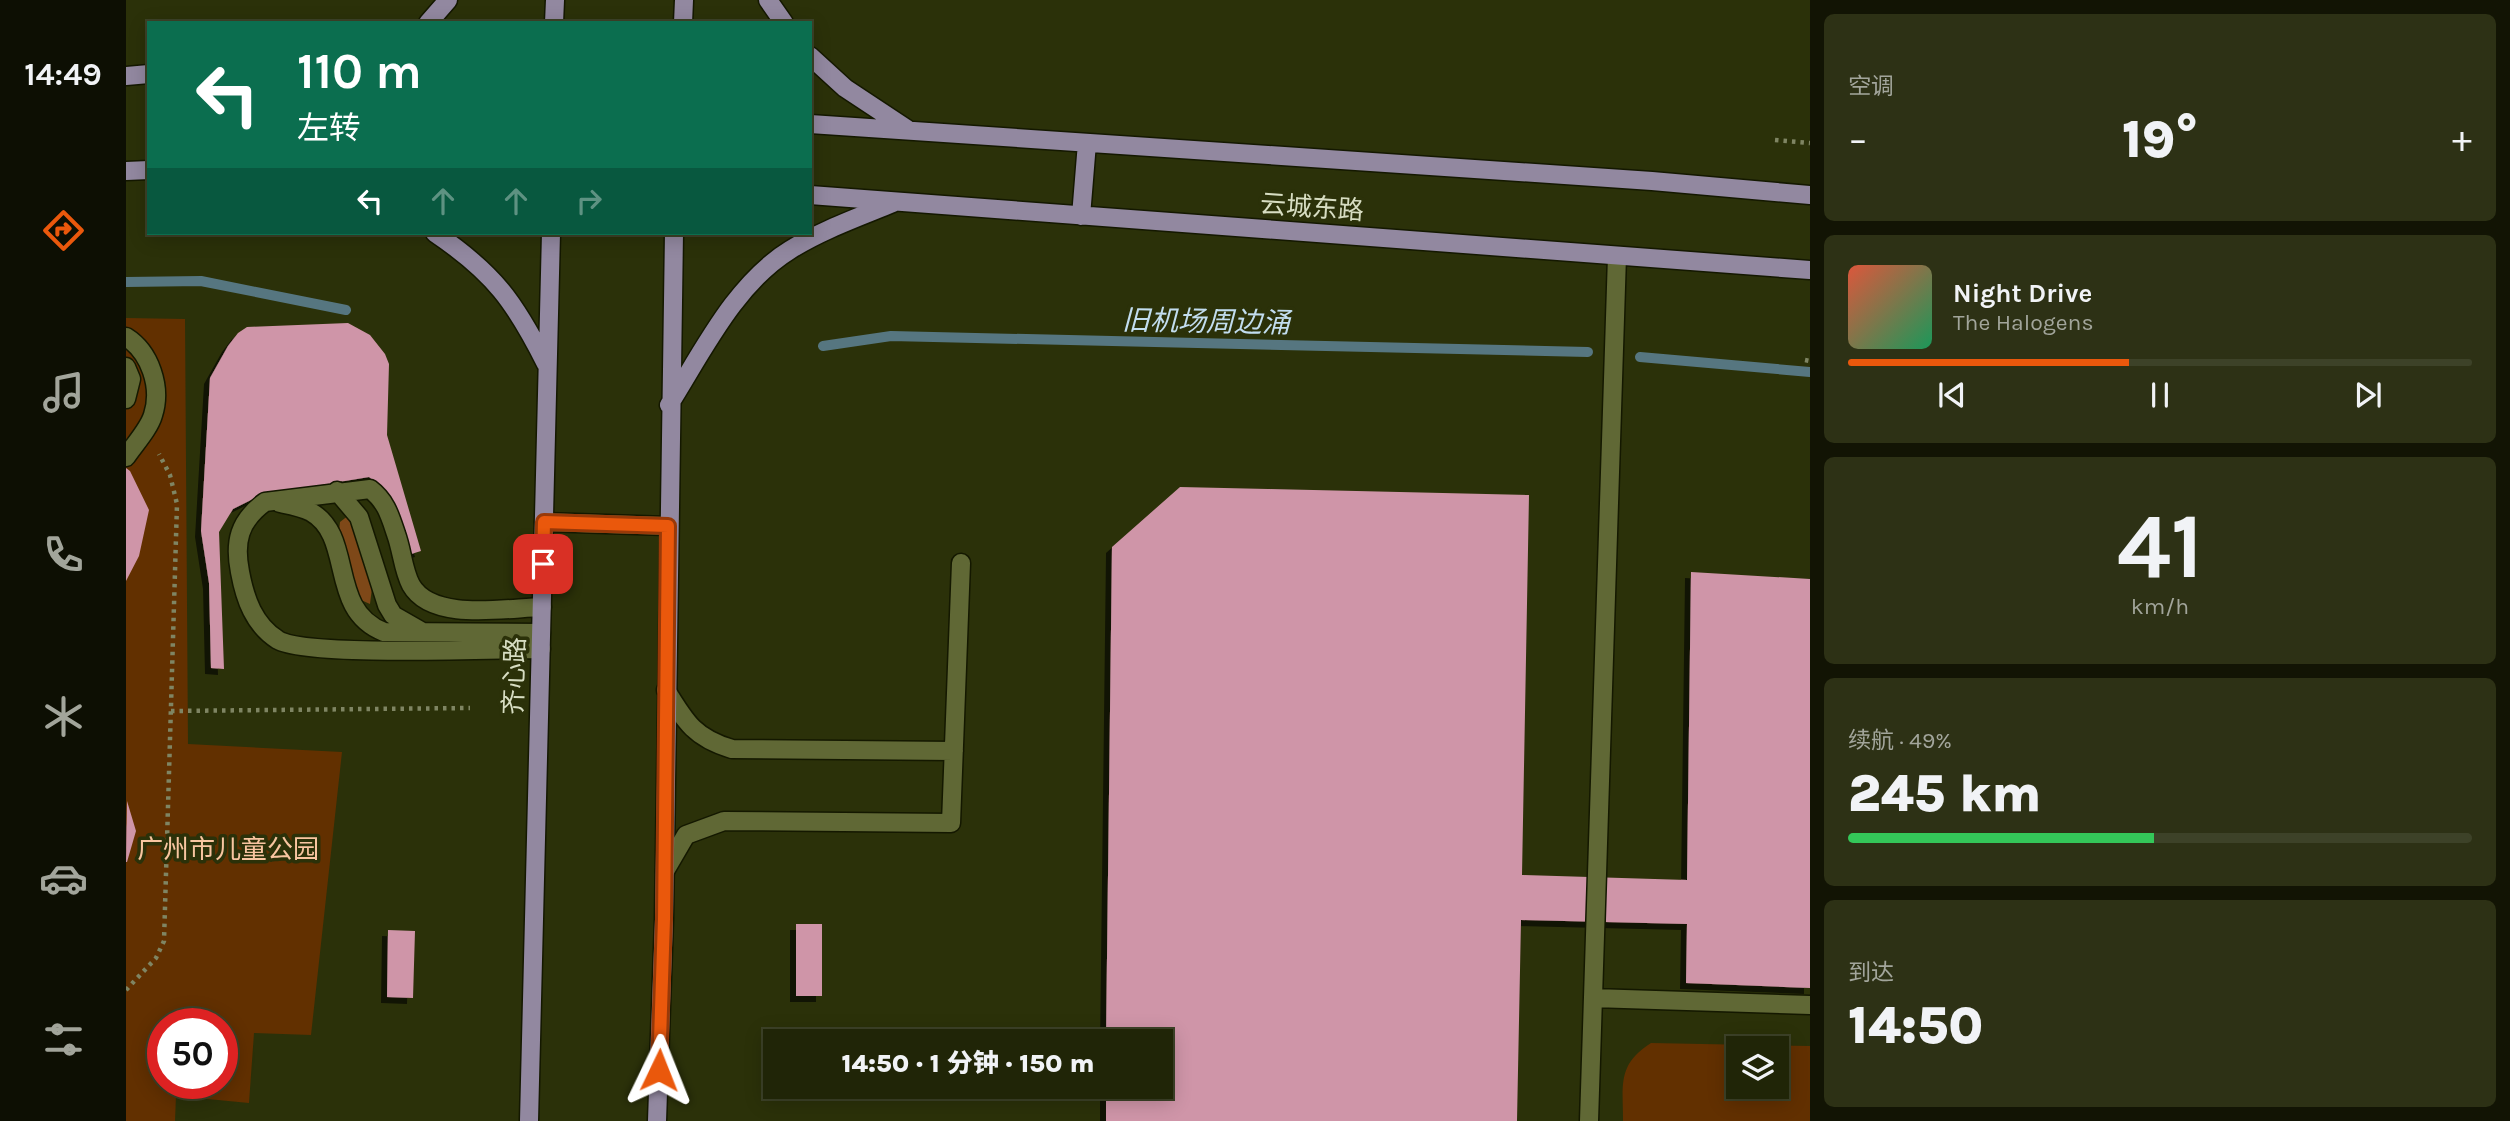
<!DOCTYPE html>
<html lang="zh">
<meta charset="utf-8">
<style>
:root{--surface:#202507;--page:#2d3115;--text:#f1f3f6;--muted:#a2a59b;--line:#3d4228;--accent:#ea580c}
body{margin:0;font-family:Karla,"Noto Sans SC",sans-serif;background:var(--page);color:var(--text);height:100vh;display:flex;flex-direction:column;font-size:26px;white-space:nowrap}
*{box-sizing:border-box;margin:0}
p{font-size:23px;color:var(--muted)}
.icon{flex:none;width:38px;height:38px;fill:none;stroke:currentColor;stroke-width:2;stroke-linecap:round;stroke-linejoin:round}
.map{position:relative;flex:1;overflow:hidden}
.panel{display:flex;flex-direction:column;gap:14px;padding:14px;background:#121404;width:700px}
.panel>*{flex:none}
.guide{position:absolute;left:21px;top:21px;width:665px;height:214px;border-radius:0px;box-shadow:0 4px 18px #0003,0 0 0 2px var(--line);background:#0b6e4f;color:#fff;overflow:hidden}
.tools{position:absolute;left:1600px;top:1036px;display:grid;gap:14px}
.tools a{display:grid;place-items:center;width:63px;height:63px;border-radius:0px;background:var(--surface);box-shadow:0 4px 18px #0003,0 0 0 2px var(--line);font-size:35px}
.speed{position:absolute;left:21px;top:1008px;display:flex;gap:14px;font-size:35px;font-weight:700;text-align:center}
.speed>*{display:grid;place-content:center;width:91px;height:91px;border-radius:50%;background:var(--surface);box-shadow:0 4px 18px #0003,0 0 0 2px var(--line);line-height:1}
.speed .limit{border:10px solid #d22;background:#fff;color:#111}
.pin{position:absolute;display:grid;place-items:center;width:60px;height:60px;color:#fff;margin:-30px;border-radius:14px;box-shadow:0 4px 10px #0006}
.me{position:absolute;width:77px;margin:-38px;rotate:2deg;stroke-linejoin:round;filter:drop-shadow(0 0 5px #0008)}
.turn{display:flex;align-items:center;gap:24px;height:147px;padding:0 35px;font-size:32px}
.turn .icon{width:91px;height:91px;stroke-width:2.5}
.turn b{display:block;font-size:49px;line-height:60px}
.lanes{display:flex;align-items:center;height:66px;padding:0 35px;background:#0003;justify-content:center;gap:35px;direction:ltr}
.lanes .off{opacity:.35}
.big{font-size:52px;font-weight:800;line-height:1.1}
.panel .card{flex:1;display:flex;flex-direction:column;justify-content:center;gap:10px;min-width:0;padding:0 24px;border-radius:10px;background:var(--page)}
.panel .dial{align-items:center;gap:0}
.dial b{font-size:91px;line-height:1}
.song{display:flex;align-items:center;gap:21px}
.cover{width:84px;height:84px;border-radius:10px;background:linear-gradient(135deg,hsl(10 70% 55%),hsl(150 70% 35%))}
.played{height:7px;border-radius:4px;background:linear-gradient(90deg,var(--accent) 45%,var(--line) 45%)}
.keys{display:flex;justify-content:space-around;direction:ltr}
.heat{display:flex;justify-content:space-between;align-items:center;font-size:38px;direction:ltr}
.charge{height:10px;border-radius:5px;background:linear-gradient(90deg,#34c759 49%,var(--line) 0)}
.trip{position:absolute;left:637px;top:1029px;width:410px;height:70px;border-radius:0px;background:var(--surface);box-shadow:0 4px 18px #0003,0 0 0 2px var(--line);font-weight:800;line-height:70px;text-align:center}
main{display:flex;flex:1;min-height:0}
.menu{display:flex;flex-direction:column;width:126px;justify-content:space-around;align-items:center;background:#0d0f03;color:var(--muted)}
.menu .icon{width:49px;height:49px}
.menu .current{color:var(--accent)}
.menu b{font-size:32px;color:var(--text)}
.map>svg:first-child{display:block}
.green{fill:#623000;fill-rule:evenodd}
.forest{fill:#7e4818}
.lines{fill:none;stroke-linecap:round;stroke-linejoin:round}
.stream{stroke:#567680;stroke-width:10}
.building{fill:#cf95a8;filter:url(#shadow)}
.minor-casing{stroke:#141800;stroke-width:21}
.major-casing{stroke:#141800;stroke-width:21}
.path{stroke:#7f8563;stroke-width:4.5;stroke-dasharray:3.5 5;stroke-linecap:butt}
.minor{stroke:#606835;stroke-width:18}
.major{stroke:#9288a0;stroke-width:18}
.route-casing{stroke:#983908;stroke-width:18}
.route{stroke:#ea580c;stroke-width:12}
.labels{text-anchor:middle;stroke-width:7;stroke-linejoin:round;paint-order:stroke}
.street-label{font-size:26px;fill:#d7ddc2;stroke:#2b3109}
.park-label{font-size:26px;fill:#f8c5a0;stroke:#2b3109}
.water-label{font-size:28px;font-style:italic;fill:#c2ddef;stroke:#2b3109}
</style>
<main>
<nav class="menu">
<b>14:49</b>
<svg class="icon current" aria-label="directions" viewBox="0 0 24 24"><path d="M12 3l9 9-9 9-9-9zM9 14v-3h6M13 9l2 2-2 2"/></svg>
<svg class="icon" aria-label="music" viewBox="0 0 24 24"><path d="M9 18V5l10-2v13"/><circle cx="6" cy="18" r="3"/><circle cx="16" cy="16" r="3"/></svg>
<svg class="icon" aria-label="phone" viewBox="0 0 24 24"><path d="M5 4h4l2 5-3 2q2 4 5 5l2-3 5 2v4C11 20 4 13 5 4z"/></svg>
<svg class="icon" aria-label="climate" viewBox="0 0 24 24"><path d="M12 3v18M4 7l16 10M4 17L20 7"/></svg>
<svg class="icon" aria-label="car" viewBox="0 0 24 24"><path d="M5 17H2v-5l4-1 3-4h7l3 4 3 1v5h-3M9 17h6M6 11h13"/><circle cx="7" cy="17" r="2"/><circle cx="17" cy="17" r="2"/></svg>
<svg class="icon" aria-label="filters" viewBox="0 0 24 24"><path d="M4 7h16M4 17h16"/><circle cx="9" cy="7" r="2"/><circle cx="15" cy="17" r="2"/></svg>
</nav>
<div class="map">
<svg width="1684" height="1121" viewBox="0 0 1684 1121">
<defs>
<filter id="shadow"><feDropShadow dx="-6" dy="6" stdDeviation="0" flood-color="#0009"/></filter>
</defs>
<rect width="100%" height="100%" fill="#2b3109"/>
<!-- green -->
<path class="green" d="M0 318 59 319 62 744 216 752 185 1035 128 1033 123 1103 50 1096 49 1121H0ZM37 1024H96V1083H37Z
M1525 1043 1684 1046V1121H1497C1497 1084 1491 1065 1525 1043ZM1612 1048H1650V1087H1612Z"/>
<!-- forest -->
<path class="forest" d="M223 515 246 588 244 604 235 600 213 532 214 522Z"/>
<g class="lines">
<!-- stream -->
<path class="stream" d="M0 282 75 281 220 310
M697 346 765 336 1462 352
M1514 357 1684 372"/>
</g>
<!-- building -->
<path class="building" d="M222 323 244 335 259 354 263 364 261 435 295 551 282 555 262 493 243 477 135 495 107 509 93 532 98 669 85 668 83 583 75 531 84 378 102 346 112 333 121 327Z
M0 468 4 471 23 510 13 556 0 581Z
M1054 487 1403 495 1396 875 1561 880 1565 572 1684 579V988L1560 983 1561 924 1395 920 1391 1121H980V1087H1034V1041H980L986 547Z
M1 801 10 831 1 862H0Z
M670 924H696V996H670Z
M262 930 289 931 287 998 261 997Z"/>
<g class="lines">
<!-- minor casing -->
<g class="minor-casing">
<path id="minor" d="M0 337C24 352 36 387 27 415 23 429 8 445 0 457
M0 367 5 379 0 399
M211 491 233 517 261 605 267 615 295 631
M154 503C164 505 176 507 185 512 229 537 201 610 258 632L415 633
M418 522 542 526
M415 649C370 649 181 657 152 640 128 625 119 599 114 572 108 542 113 521 139 502L244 489C260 501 264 516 270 534 276 550 277 570 285 585 306 622 379 608 416 607
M540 690C560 723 569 738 606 749L828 751
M539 871 560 835 598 821 825 823 835 563
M1467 998 1684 1005
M1463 1121 1491 256"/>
</g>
<!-- major casing -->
<g class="major-casing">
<path id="major" d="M642 0 658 23
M302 23 322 0
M428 23 429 0
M557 23 558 0
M684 56 719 88 781 129
M0 76 23 74
M684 124 1526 181 1684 195
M0 171 23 170
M684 195 1684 270
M955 216 961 143
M309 233C368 273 389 302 420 364
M543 405C577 351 609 284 664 250 696 230 733 217 767 203
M403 1121 425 233
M531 1121 538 919 548 233"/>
</g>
<!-- path -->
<path class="path" d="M1649 140 1684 143
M1679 360 1684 361
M45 711 344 708
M0 990 30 958 38 941 51 504 44 475 33 454"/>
<!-- minor -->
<use href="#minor" class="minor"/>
<!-- major -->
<use href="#major" class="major"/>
</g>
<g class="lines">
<!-- route casing -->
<g class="route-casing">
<path id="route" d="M417 564 418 522 542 526 538 919 533 1070"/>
</g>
<!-- route -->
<use href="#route" class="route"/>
</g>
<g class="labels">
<!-- street labels -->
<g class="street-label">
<text transform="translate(1186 207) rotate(4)" y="9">云城东路</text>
<text transform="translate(388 676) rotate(-88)" y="9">齐心路</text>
</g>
<!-- park labels -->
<g class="park-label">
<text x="102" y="858">广州市儿童公园</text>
</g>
<!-- water labels -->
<g class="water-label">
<text transform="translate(1080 321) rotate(1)" y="10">旧机场周边涌</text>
</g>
</g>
</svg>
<div class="tools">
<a><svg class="icon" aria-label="layers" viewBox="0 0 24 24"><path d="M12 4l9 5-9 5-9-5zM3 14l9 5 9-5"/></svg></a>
</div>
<div class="speed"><div class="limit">50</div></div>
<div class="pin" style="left:417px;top:564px;background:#d93025"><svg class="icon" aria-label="arrive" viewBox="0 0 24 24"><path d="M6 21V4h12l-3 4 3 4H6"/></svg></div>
<svg class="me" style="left:533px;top:1070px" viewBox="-20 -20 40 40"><path d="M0-17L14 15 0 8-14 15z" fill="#ea580c" stroke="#fff" stroke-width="4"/></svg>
<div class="trip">14:50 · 1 分钟 · 150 m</div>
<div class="guide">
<div class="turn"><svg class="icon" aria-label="left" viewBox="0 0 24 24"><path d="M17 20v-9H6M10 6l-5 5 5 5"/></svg><div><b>110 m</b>左转</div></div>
<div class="lanes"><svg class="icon" aria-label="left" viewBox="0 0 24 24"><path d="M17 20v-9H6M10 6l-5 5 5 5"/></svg><svg class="icon off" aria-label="ahead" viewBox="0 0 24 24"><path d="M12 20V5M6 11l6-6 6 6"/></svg><svg class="icon off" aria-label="ahead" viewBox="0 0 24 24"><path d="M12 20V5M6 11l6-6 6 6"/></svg><svg class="icon off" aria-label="right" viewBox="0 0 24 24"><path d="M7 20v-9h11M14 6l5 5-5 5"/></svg></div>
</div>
</div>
<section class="panel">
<div class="card"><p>空调</p>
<div class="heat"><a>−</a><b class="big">19°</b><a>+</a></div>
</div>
<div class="card">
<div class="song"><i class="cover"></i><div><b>Night Drive</b><p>The Halogens</p></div></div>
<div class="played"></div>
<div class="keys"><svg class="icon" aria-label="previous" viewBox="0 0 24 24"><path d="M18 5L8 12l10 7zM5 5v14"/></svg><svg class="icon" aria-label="pause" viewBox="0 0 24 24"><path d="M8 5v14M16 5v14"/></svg><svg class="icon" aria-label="next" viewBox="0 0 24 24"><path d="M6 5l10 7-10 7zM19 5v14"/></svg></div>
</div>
<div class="card dial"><b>41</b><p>km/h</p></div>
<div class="card"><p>续航 · 49%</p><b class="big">245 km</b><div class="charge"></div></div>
<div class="card"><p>到达</p><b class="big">14:50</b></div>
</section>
</main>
